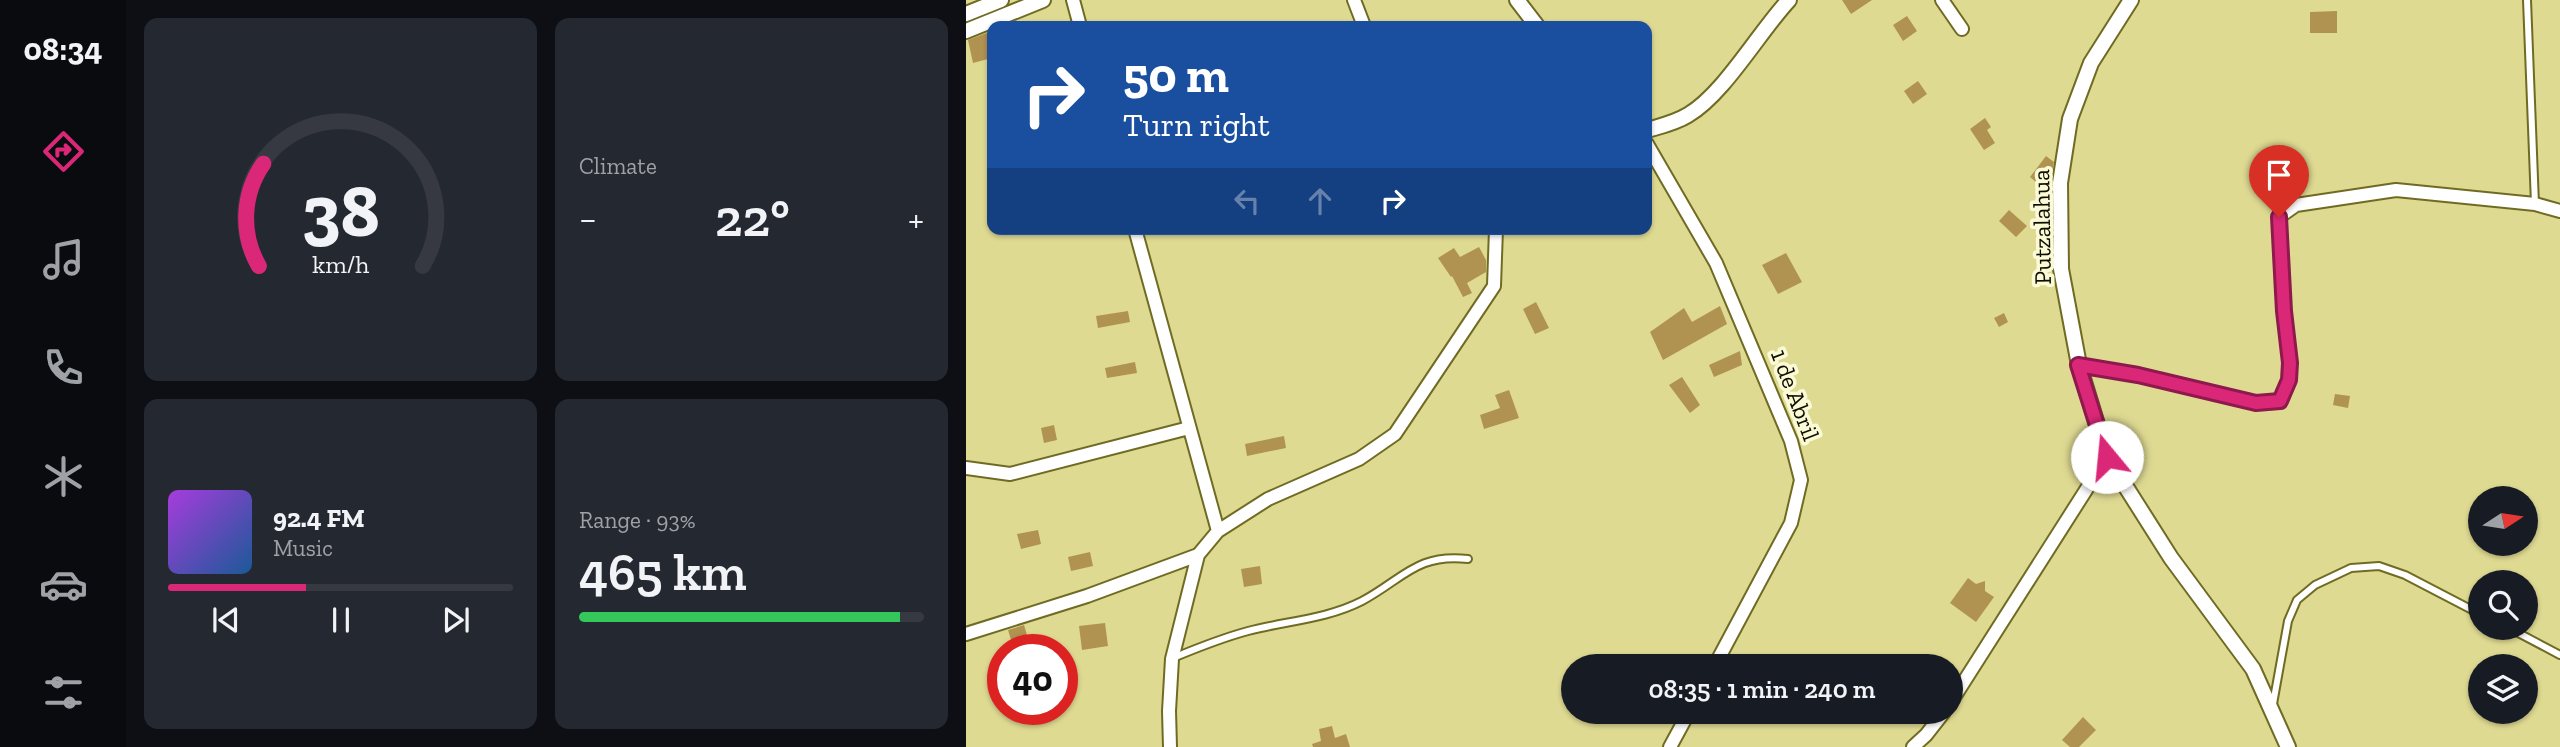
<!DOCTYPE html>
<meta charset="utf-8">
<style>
:root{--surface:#171b24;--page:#242831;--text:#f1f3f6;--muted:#9ea1a6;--line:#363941;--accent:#db2777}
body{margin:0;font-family:"Zilla Slab",serif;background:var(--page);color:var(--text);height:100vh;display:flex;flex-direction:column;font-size:26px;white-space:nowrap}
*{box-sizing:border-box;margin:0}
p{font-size:23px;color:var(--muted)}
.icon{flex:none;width:38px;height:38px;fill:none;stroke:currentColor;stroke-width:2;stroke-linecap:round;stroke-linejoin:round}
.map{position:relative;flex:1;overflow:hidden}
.details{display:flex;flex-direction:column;gap:18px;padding:18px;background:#0d0f14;width:840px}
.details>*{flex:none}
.top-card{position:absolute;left:21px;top:21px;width:665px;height:214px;border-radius:14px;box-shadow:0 2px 5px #0004;background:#1a4fa0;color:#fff;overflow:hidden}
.needle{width:46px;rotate:78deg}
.fabs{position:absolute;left:1502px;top:486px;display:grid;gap:14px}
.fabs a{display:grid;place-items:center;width:70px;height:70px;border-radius:50%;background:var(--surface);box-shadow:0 2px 5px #0004;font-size:35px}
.speed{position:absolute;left:21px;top:634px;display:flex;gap:14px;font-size:35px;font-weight:700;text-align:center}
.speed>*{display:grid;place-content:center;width:91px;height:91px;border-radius:50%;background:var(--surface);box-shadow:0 2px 5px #0004;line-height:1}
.speed .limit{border:10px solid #d22;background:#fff;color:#111}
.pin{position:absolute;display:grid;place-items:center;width:60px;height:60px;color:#fff;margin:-72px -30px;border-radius:50% 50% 50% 0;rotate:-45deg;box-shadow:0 0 7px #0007}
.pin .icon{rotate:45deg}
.me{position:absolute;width:77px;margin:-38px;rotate:343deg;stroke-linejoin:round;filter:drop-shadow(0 0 5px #0008)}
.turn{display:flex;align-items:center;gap:24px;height:147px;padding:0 21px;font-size:32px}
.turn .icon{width:91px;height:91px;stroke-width:2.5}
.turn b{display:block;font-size:49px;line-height:60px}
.lanes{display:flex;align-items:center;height:66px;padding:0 21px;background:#0003;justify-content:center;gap:35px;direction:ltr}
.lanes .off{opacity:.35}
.big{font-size:52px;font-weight:600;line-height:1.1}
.details .card{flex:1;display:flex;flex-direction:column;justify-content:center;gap:10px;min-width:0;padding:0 24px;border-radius:14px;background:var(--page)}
.details .dial{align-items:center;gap:0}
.dial svg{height:182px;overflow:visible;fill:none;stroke:var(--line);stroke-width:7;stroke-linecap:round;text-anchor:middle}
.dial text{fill:var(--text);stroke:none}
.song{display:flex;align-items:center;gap:21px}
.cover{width:84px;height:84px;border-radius:10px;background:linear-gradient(135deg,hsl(280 70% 55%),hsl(210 70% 35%))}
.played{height:7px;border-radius:4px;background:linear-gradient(90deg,var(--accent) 40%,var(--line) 40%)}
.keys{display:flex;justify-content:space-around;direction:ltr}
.heat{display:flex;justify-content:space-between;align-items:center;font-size:38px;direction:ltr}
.charge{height:10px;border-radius:5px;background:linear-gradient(90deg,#34c759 93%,var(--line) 0)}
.details .tiles{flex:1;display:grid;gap:18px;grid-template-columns:repeat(2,1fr)}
.trip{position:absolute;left:595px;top:654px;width:402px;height:70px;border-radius:35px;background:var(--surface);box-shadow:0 2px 5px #0004;font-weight:600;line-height:70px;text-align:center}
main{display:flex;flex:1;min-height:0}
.dock{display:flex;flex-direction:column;width:126px;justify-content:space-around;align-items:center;background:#090b0e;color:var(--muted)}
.dock .icon{width:49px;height:49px}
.dock .current{color:var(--accent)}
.dock b{font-size:32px;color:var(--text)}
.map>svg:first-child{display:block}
.building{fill:#b19351}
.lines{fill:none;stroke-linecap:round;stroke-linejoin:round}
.service-casing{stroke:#706b23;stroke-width:10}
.minor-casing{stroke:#706b23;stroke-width:16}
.tertiary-casing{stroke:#706b23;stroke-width:18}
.service{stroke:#fff;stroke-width:6}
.minor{stroke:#fff;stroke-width:12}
.tertiary{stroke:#fff;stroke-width:14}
.route-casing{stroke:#8e194d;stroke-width:18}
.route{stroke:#db2777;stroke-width:12}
.labels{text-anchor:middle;stroke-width:7;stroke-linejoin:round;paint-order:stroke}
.street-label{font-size:24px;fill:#0f0d00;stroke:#fbfad6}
</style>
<main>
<nav class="dock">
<b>08:34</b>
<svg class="icon current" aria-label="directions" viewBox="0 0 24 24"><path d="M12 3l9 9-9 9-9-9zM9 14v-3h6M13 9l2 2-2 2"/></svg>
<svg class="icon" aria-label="music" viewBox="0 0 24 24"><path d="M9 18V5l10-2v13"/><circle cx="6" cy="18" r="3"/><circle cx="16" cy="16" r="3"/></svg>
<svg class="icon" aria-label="phone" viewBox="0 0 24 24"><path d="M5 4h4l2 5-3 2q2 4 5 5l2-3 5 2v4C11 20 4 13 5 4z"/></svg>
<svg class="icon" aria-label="climate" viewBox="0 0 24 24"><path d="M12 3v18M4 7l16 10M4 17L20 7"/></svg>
<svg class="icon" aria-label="car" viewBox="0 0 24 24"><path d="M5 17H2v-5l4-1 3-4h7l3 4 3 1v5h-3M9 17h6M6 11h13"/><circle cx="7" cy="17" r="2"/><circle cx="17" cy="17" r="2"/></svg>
<svg class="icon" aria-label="filters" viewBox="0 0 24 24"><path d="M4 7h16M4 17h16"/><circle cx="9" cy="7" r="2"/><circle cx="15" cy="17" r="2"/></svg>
</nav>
<section class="details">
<div class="tiles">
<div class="card dial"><svg viewBox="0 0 100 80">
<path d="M14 69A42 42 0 1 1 86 69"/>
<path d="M14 69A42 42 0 0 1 16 24" stroke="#db2777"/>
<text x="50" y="56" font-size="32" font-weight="700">38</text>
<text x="50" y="72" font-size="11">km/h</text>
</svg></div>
<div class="card"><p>Climate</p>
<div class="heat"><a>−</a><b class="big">22°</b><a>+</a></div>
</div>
<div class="card">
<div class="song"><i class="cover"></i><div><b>92.4 FM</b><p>Music</p></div></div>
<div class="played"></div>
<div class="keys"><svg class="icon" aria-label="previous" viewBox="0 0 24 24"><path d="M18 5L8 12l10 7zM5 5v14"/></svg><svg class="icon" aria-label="pause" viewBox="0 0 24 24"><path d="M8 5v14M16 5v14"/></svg><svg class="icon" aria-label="next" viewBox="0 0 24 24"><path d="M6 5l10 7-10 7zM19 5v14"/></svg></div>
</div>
<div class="card"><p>Range · 93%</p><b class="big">465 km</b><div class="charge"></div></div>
</div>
</section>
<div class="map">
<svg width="1594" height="747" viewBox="0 0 1594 747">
<rect width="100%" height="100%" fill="#dfda92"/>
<!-- building -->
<path class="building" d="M876 0H906L885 14Z
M1371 11V33H1344V12Z
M941 16 951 31 937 41 927 25Z
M26 31V58L7 63 2 40Z
M952 81 961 94 947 104 938 91Z
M1019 118 1025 127 1021 130 1029 143 1018 150 1004 129Z
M1080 156 1088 162 1085 175 1076 187 1064 177Z
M1043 210 1061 226 1050 237 1033 221Z
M513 247 520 260V272L501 283 506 293 497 297 486 276 485 277 472 258 488 248 494 257Z
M820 253 836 282 812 294 796 265Z
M570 302 583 328 569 334 557 309Z
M754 306 761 324 697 360 684 332 718 308 726 322Z
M162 311 164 322 132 328 130 316Z
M1038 313 1042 322 1033 327 1028 318Z
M774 351 776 365 748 377 743 365Z
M169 362 171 373 141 378 139 368Z
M716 377 734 405 724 413 703 385Z
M543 390 553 418 518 429 514 415 534 408 529 395Z
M1369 394 1384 396 1382 408 1367 405Z
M88 425 91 440 78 443 75 428Z
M318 436 320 448 281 456 279 444Z
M72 530 75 544 55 549 51 534Z
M124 552 127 566 105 571 102 557Z
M294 566 296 584 278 587 275 569Z
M1002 578 1010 584 1019 581V591L1028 597 1010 622 984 603Z
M139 623 142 646 116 650 113 626Z
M58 625 61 635 45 640 42 630Z
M1117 717 1130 730 1113 747H1104L1096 740Z
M366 726 369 738 380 734 384 747H347L346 744 355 741 353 729Z"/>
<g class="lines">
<!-- service casing -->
<g class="service-casing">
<path id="service" d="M1561 0 1569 204
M1543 628 1594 655
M207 658C231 648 256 638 282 631 320 621 361 619 396 601 437 579 451 553 502 559
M1307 704 1322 621 1331 600 1349 585 1385 568 1413 566 1439 575 1514 614"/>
</g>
<!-- minor casing -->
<g class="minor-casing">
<path id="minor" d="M107 0 114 26
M388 0 398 26
M976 0 996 29
M681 144 750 263 825 441 835 480 825 523 748 667
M169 229 252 531
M1113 365 1172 375 1290 403 1314 401 1323 380 1324 363 1318 311 1313 217 1330 205 1430 190 1569 204 1594 211
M0 468 44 474 223 428
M0 634 121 596 232 555
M985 702 1141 457
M204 747 203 711 206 659 232 555 252 531 302 499 393 459 429 434 528 286 530 229
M704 747 723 712
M947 747 960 735 978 712"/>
</g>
<!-- tertiary casing -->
<g class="tertiary-casing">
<path id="tertiary" d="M551 0 571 26
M1165 0 1125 63 1104 119 1094 183 1095 269 1113 365 1141 457 1205 558 1287 669 1322 747
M0 14 35 0
M0 31 77 0
M681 130C695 126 709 123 722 115 758 94 793 32 823 0"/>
</g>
<!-- service -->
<use href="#service" class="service"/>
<!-- minor -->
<use href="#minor" class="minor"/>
<!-- tertiary -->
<use href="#tertiary" class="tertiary"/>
</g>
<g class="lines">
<!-- route casing -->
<g class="route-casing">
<path id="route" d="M1141 457 1112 365 1172 375 1290 403 1314 401 1323 380 1324 363 1318 311 1313 217"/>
</g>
<!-- route -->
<use href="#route" class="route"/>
</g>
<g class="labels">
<!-- street labels -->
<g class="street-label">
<text transform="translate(1076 227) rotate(-91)" y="8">Putzalahua</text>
<text transform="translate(829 395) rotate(69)" y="8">1 de Abril</text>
</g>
</g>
</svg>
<div class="fabs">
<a><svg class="needle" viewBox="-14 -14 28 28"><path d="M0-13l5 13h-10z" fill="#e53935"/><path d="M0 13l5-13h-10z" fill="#9ea1a6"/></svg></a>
<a><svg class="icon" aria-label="search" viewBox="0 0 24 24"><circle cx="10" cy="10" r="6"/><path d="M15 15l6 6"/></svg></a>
<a><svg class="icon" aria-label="layers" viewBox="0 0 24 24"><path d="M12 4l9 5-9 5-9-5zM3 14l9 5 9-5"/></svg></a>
</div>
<div class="speed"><div class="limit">40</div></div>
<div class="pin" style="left:1313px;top:217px;background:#d93025"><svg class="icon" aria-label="arrive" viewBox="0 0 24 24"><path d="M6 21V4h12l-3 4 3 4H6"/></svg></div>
<svg class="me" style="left:1141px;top:457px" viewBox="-20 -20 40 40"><circle r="19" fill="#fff"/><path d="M0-13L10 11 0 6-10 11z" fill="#db2777"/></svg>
<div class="trip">08:35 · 1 min · 240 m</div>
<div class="top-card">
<div class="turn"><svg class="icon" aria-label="right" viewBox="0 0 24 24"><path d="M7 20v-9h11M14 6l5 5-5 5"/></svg><div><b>50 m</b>Turn right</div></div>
<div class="lanes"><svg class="icon off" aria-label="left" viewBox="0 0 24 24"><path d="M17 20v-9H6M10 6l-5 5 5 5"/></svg><svg class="icon off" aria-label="ahead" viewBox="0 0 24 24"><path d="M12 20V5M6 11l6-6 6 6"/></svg><svg class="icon" aria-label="right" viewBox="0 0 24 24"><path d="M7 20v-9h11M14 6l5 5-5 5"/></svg></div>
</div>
</div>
</main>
